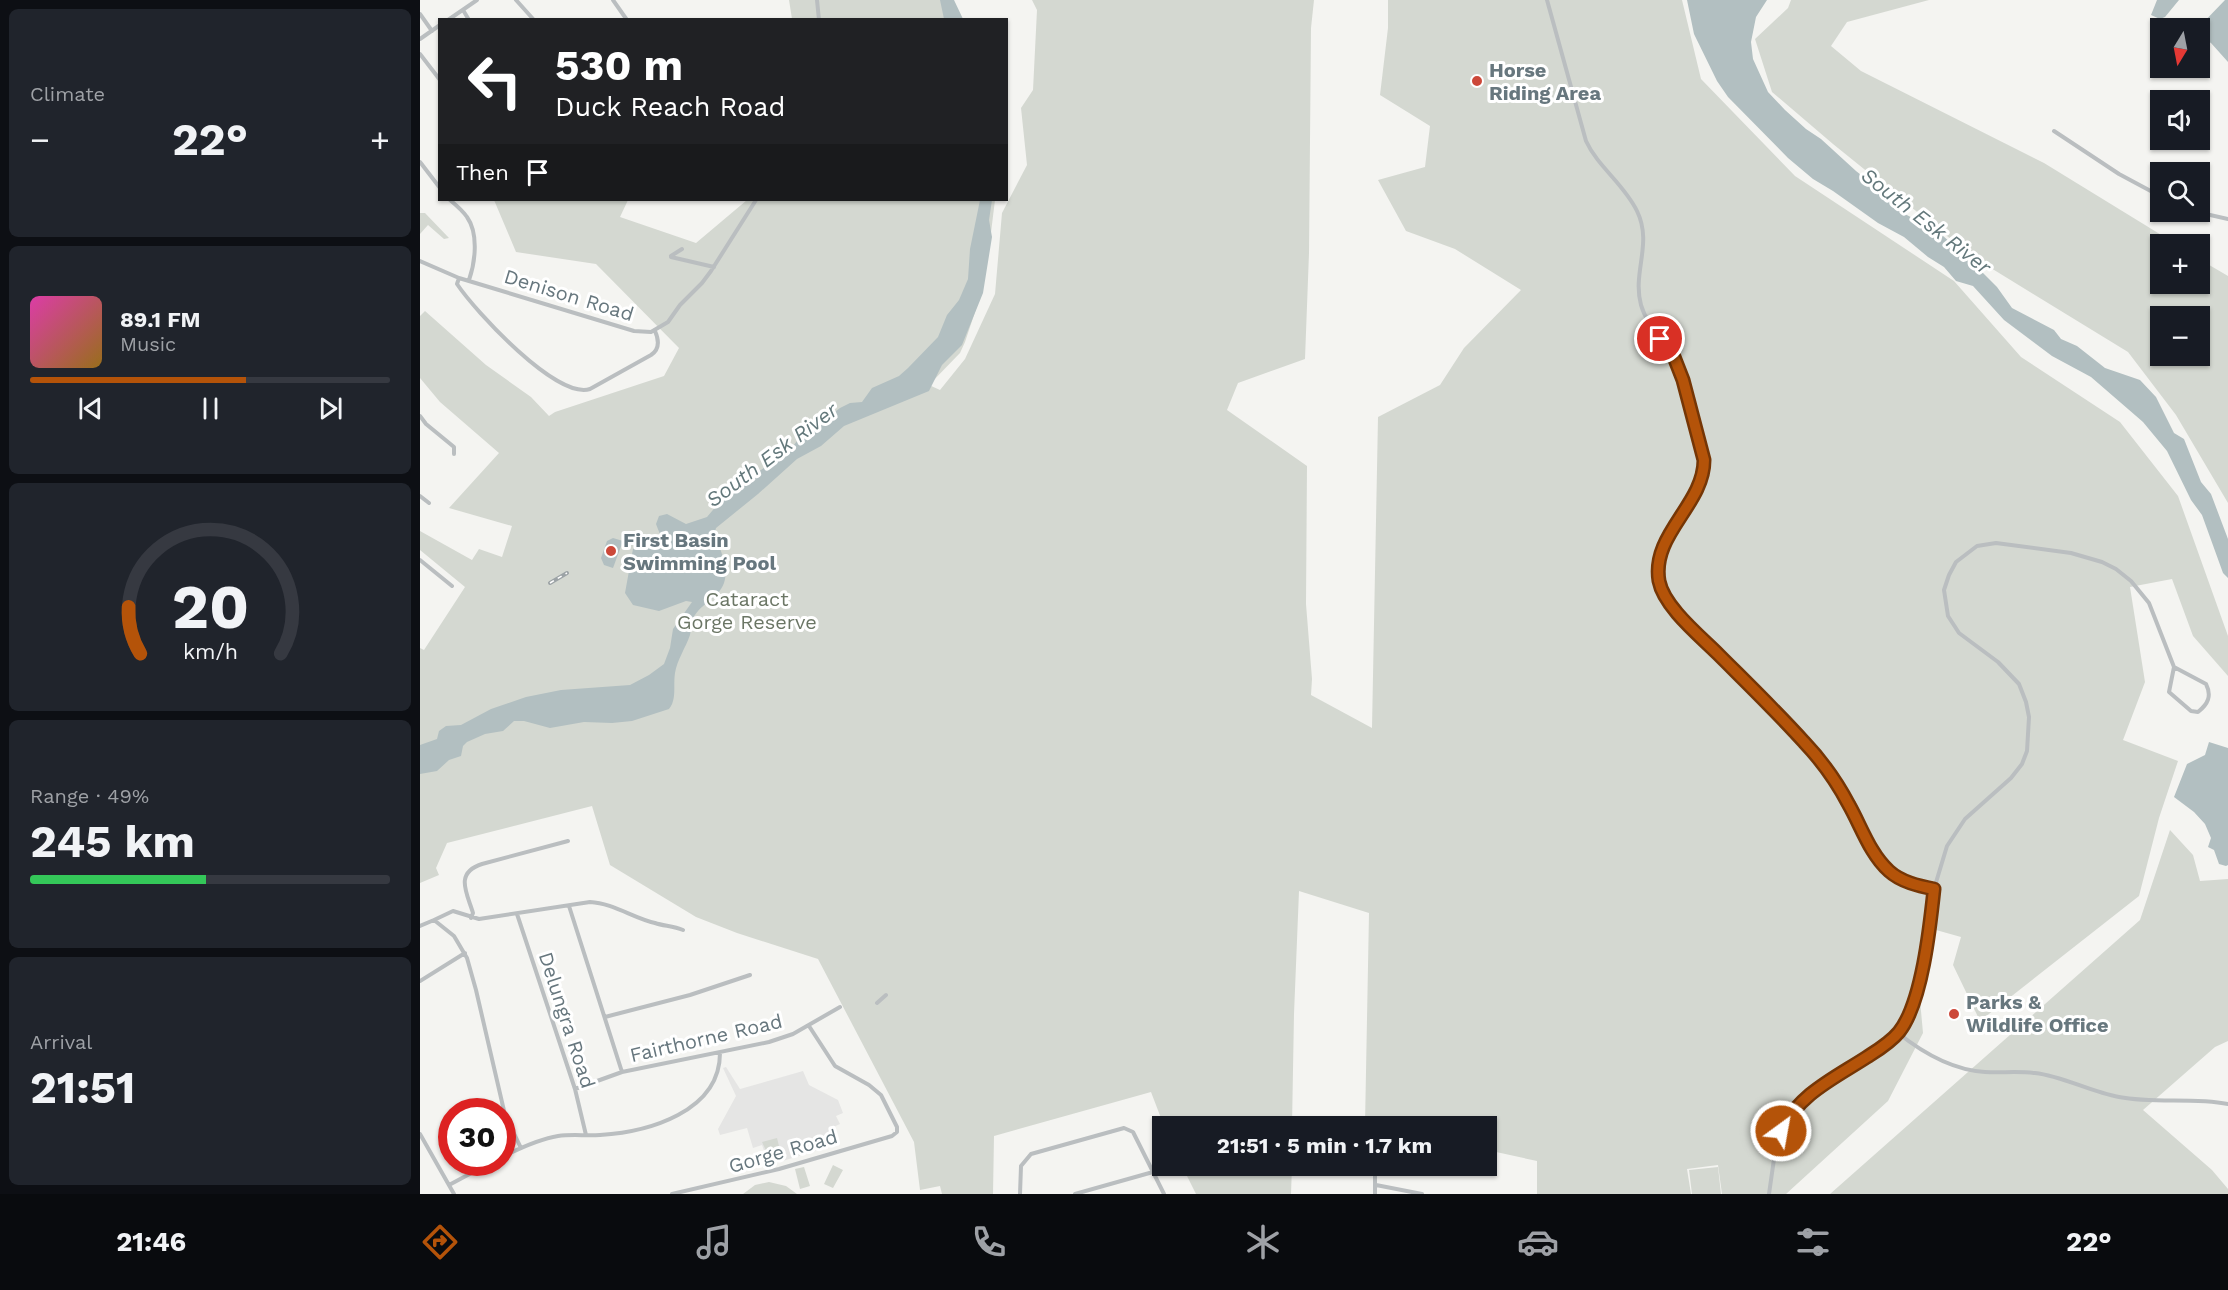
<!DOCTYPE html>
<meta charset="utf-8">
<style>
:root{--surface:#171b24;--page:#20242c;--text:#f1f3f6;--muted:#9ea1a6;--line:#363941;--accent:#b45309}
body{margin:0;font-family:"Work Sans",sans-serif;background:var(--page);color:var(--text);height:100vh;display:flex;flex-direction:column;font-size:22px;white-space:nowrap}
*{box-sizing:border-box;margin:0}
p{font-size:20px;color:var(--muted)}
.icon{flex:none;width:33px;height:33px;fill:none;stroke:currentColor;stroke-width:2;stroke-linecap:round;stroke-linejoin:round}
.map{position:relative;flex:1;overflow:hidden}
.drawer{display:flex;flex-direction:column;gap:9px;padding:9px;background:#0d0f14;width:420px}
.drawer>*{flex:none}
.banner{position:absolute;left:18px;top:18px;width:570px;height:183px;border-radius:0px;box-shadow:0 2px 4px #0004;background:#202124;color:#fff;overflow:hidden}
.needle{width:39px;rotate:190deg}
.tools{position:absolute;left:1730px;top:18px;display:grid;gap:12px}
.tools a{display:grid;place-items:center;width:60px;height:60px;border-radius:0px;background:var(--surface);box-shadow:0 2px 4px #0004;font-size:30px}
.speed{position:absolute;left:18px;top:1098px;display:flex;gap:12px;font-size:30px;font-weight:700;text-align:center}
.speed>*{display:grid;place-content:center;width:78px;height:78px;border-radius:50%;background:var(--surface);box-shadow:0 2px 4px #0004;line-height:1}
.speed .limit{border:9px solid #d22;background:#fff;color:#111}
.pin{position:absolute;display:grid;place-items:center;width:51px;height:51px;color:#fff;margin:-26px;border:3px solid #fff;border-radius:50%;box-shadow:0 2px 6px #0007}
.me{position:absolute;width:66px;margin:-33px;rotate:32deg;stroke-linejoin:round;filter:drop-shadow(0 0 4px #0008)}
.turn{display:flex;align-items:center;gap:21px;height:126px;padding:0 18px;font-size:27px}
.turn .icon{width:78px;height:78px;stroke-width:2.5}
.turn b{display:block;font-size:42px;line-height:51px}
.then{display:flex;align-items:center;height:57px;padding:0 18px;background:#0003;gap:12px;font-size:22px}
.big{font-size:45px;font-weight:700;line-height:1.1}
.drawer .widget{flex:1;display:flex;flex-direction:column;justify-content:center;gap:9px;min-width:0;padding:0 21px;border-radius:9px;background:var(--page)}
.drawer .dial{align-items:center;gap:0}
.dial svg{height:156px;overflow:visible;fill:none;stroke:var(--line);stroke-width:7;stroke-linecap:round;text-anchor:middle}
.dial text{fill:var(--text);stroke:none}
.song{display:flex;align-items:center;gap:18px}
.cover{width:72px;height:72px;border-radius:9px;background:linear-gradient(135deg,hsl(320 70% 55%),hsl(40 70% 35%))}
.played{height:6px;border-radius:3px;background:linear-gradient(90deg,var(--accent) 60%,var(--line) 60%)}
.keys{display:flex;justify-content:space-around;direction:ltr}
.heat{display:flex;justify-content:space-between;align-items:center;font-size:33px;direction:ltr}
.charge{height:9px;border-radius:4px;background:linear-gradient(90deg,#34c759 49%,var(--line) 0)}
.trip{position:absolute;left:732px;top:1116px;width:345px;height:60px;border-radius:0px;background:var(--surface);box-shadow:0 2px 4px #0004;font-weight:700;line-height:60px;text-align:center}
.tab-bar{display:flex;height:96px;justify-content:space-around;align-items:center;background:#090b0e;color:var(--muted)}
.tab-bar .icon{width:42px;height:42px}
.tab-bar .on{color:var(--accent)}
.tab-bar b{font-size:27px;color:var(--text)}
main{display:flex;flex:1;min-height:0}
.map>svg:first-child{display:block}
.built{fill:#e5e5e4}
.green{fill:#d4d8d1;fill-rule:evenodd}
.water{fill:#b2bfc1}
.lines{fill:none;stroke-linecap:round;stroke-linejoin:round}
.street{stroke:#babec0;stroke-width:4}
.rail-casing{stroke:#9ca3a6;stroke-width:4}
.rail{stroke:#fff;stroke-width:1.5;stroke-dasharray:4.5;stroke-linecap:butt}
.route-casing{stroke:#753606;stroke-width:15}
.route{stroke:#b45309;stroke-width:10}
.poi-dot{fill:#cc4839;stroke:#fff;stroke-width:2}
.labels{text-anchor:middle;stroke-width:6;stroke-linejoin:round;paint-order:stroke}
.poi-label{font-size:20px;font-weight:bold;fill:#67777e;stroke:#fff;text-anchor:start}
.street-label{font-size:20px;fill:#67777e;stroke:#fff}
.park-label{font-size:20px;fill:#6b7665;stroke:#fff}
.water-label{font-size:21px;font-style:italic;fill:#63787b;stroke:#fff}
</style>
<main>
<section class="drawer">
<div class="widget"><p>Climate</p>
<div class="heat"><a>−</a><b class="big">22°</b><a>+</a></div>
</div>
<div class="widget">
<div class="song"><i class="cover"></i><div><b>89.1 FM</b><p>Music</p></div></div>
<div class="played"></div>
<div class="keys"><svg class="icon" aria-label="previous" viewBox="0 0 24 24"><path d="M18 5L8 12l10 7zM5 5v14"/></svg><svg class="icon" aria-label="pause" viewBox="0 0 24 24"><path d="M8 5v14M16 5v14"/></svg><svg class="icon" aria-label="next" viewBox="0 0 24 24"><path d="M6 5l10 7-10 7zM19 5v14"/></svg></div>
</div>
<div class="widget dial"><svg viewBox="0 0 100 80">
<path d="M14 69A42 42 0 1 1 86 69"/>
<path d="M14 69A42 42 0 0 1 8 45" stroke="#b45309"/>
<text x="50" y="56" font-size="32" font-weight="700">20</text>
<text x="50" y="72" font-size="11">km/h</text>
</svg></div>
<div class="widget"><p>Range · 49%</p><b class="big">245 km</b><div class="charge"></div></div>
<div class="widget"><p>Arrival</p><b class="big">21:51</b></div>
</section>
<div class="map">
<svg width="1808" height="1194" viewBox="0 0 1808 1194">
<rect width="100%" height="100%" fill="#f4f4f1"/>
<!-- built -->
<path class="built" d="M306 1067 320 1089 383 1071 389 1085 418 1100 423 1113 416 1116 420 1124 409 1129 416 1145 349 1165 342 1145 333 1148 327 1128 300 1135 298 1129 316 1096 303 1068Z"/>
<!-- green -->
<path class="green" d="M369 0H533L529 20 372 19Z
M612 0H894L891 28 889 253 885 359 818 383 807 410 887 466 886 604 892 679 891 695 952 728 958 417 1020 385 1044 348 1101 290 1035 249 986 231 958 180 1005 167 1010 126 960 95 968 28V0H1262L1281 79 1375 176 1534 281 1601 357 1700 422 1758 496 1808 636V676L1773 636 1752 579 1710 587 1725 682 1703 740 1758 761 1739 818 1719 896 1560 1021 1533 965 1541 937 1516 930 1497 967 1503 1033 1468 1101 1366 1194H1302L1298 1165 1267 1169 1271 1194H1117V1161L1067 1150 1066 1126 945 1125 949 913 879 891 874 1014 872 1126H744L731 1092 574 1136 573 1194H522L520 1186 500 1190 494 1142 398 959 317 933 276 917 190 865 172 806 27 843 16 868 19 875 0 883V648L4 650 45 587 0 550V531L52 560 59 549 82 557 92 526 29 508 79 453 20 402 0 378V316L5 311 66 365 111 397 129 416 135 412 244 376 259 348 176 264 96 252 74 200H208L200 217 276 243 327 200H575L568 257 557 306 545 342 540 353 509 385 520 390 545 359 575 294 582 213 607 165 601 108 613 90 617 10Z
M1371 0H1509L1427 22 1411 46 1441 71 1624 163 1756 244H1740V284H1779V259L1808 276V503L1756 415 1708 352 1553 257 1413 144 1352 92 1335 39 1368 8ZM1740 316H1779V356H1740Z
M0 213H5L29 238 24 239 8 225 0 234Z
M1750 830 1773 855 1780 881 1808 879V1041L1795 1047 1723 1110 1792 1170 1808 1189V1194H1410L1720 920Z
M357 1138 361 1154 349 1157 342 1142Z
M413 1165 423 1170 413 1188 404 1184Z
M762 1166H872L871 1194H776Z
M384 1167 390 1186 380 1189 375 1169Z
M1298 1167 1301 1194H1272L1269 1170Z
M349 1182 366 1186 377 1194H323L335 1185Z"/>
<!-- water -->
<path class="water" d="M520 0H534L543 19H524Z
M1267 0H1347L1336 17 1331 42 1333 59 1348 92 1365 110 1386 129 1401 139 1436 171 1460 190 1479 211 1516 230 1544 254 1577 287 1592 308 1634 330 1641 339 1657 346 1685 368 1720 380 1736 397 1754 433 1764 439 1781 482 1791 494 1808 539V578L1803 573 1782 515 1771 500 1747 451 1723 422 1671 377 1632 356 1584 320 1553 286 1536 281 1524 267 1508 257 1484 237 1458 223 1413 191 1393 179 1368 158 1308 97 1297 81 1274 34Z
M1737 0H1759L1745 17 1740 19 1731 15Z
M1805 0H1808V62L1791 43 1779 36 1778 28Z
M560 200H572L569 220 572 237 563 293 542 345 522 365 509 391 424 426 401 446 377 459 338 494 296 528 295 532 297 533C298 551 310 564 304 583 298 600 278 604 272 621 271 625 271 630 270 635 266 647 257 660 255 673 253 686 257 699 249 709L212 721 192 723 164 722 130 728 104 721H94L83 731 65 734 47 742 43 746 41 756 29 760 17 771 0 774V745L17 739 19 731 26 726 41 725 71 709 106 697 141 690 210 685 229 675 244 664 250 648 253 629 272 602 266 601 239 611 213 605 205 593 213 549 241 537 236 524 239 516 247 514 266 524 287 517 303 498 315 491 338 472 370 450 377 441 420 408 430 403 442 402 452 388 479 376 488 368 518 337 527 315 539 300 548 279 550 249Z
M193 538 203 541 193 568 184 565 181 558 187 541Z
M1789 742 1808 748V865L1806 866 1799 864 1794 850 1788 847 1791 838 1785 824 1774 812 1754 797 1767 764 1785 755Z"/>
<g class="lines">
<!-- street -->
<path class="street" d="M96 0 114 20
M193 0 207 20
M397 0 399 20
M1127 0 1166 141C1178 167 1204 184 1217 211 1233 244 1212 272 1221 305 1227 326 1244 340 1255 358 1265 377 1284 443 1284 464 1284 482 1275 495 1266 509 1234 556 1226 578 1266 622L1365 721 1404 765 1420 788 1448 842 1464 866 1480 878 1514 889
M43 10 49 20
M0 14 12 31
M28 20 57 0
M0 39 20 25
M0 54 20 80
M1634 131 1699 174 1740 196
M0 162 20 188
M30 200C36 205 43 211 47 217 59 234 55 263 49 280
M1777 212 1808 219
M251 256 262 249
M251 257 294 267
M0 261 39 278 214 331 231 332 248 322 260 305 282 283 291 271 336 200
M39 278 37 284C55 311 137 400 170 389L231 355C240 349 239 340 235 331
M0 416 6 424 34 447V454
M0 496 9 503
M0 560 32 586
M149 906 202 1072
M97 914 155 1089 166 1135
M51 918 53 913C47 893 34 873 62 864L148 841
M14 920 33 911 59 919 170 902C193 903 213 918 235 923 244 926 253 926 263 930
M0 926 14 920 34 936 47 958 56 990 85 1115 101 1148
M0 981 45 953
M457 1003 466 995
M185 1017 270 995 330 975
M1478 1033C1503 1053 1532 1070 1565 1072 1581 1073 1598 1071 1615 1073 1643 1076 1670 1092 1699 1097 1735 1104 1772 1097 1808 1104
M155 1089 202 1072 349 1042 373 1034 420 1007
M0 1134 34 1194
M82 1157C100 1148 119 1139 138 1136 152 1134 166 1136 180 1135 228 1132 300 1112 300 1053
M955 1168V1194
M29 1185 72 1162
M956 1185 1002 1194
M252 1194 359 1169 472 1136 477 1132V1127L461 1095 449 1085 415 1066 389 1026
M600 1194 601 1166 611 1154 704 1128 713 1132 744 1194
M655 1194 733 1172
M1349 1194 1355 1152 1369 1115 1383 1098 1465 1046 1484 1025 1498 991 1514 889 1527 846 1545 819 1591 778 1602 764 1607 751 1609 717 1606 702 1599 684 1578 662 1539 633 1528 616 1524 590 1529 575 1536 562 1557 546 1576 543 1651 553 1682 562 1696 569 1711 581 1729 603 1754 667 1786 684C1792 696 1788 704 1778 712L1771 711 1749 692 1754 667"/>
<!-- rail casing -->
<g class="rail-casing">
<path id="rail" d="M130 583 147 573"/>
</g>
<!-- rail -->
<use href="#rail" class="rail"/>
</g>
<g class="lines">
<!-- route casing -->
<g class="route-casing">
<path id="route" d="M1240 339 1254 357 1263 380 1284 460C1284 505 1231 534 1239 581 1244 607 1280 636 1298 654 1327 683 1357 712 1384 742 1402 761 1417 782 1429 805 1441 826 1450 854 1469 871 1481 882 1499 886 1514 889 1510 927 1502 1003 1479 1032 1470 1043 1458 1050 1447 1057 1413 1079 1379 1094 1361 1131"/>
</g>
<!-- route -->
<use href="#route" class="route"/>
</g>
<!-- markers -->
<g class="poi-dot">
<circle cx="1057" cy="81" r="6"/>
<circle cx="191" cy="551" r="6"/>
<circle cx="1534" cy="1014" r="6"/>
</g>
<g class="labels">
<!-- poi labels -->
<g class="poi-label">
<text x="1069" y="77">Horse<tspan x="1069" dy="23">Riding Area</tspan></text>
<text x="203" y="547">First Basin<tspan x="203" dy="23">Swimming Pool</tspan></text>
<text x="1546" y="1009">Parks &amp;<tspan x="1546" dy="23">Wildlife Office</tspan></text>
</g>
<!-- street labels -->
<g class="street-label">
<text transform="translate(149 295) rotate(17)" y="7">Denison Road</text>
<text transform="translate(147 1020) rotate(72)" y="7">Delungra Road</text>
<text transform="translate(286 1038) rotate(-13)" y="7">Fairthorne Road</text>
<text transform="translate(363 1151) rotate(-16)" y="7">Gorge Road</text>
</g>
<!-- park labels -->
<g class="park-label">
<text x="327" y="606">Cataract<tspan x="327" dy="23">Gorge Reserve</tspan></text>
</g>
<!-- water labels -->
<g class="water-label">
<text transform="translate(1506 221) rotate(38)" y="7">South Esk River</text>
<text transform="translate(352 455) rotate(-37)" y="7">South Esk River</text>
</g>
</g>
</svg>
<div class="tools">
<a><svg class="needle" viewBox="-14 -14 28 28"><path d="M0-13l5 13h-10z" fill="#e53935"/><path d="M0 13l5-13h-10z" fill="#9ea1a6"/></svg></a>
<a><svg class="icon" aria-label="sound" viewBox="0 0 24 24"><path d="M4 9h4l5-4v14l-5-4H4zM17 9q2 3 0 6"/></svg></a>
<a><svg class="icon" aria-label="search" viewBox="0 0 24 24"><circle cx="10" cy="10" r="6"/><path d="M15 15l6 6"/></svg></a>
<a>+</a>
<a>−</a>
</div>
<div class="speed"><div class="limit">30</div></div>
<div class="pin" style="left:1240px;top:339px;background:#d93025"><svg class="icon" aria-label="arrive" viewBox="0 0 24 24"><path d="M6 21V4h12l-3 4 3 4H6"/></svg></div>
<svg class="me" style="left:1361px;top:1131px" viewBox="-20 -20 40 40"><circle r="17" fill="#b45309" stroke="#fff" stroke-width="3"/><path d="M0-11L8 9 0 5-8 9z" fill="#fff"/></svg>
<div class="trip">21:51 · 5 min · 1.7 km</div>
<div class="banner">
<div class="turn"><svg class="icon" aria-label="left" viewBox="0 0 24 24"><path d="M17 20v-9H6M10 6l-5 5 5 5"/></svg><div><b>530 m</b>Duck Reach Road</div></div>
<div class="then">Then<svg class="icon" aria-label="arrive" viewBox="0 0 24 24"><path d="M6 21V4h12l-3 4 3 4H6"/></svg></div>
</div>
</div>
</main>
<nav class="tab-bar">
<b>21:46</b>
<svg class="icon on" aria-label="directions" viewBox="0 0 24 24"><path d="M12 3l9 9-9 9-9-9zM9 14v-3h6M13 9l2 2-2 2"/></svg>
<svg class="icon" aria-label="music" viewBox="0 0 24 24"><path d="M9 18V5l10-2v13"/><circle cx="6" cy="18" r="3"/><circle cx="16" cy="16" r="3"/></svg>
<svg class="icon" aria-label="phone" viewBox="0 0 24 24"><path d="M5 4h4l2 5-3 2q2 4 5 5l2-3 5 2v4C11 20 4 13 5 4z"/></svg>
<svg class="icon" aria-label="climate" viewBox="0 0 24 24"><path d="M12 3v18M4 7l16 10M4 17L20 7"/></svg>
<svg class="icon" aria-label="car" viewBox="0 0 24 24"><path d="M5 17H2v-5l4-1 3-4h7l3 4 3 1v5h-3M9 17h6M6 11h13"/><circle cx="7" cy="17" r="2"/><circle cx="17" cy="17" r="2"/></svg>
<svg class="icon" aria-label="filters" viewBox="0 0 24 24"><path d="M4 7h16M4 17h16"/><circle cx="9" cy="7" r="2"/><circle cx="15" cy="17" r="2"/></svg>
<b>22°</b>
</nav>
